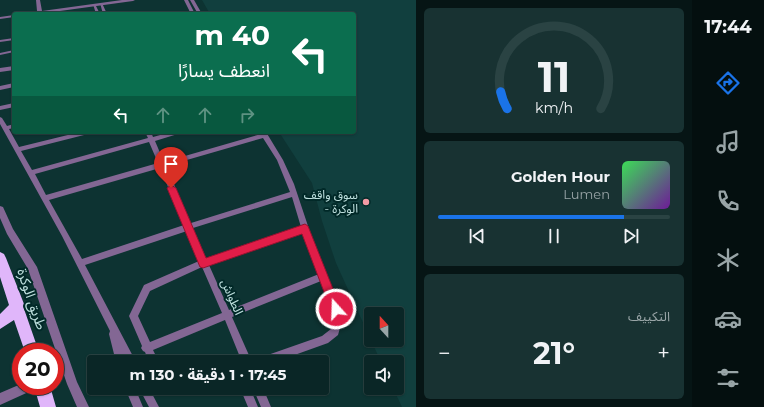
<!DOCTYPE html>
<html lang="ar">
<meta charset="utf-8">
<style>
:root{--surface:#0a2626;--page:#183232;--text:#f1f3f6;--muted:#99a5a7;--line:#2a4343;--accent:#1a73e8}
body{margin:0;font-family:Montserrat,"Noto Sans Arabic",sans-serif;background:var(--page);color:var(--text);direction:rtl;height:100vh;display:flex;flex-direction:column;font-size:15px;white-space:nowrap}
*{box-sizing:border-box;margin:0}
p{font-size:13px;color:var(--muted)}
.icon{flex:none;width:22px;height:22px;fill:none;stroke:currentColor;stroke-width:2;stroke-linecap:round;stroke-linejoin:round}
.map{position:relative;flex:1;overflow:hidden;direction:ltr}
.drawer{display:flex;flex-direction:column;gap:8px;padding:8px;background:#061515;width:276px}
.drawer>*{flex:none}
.banner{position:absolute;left:12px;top:12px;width:344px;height:122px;border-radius:4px;box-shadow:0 1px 3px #0004,0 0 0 1px var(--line);direction:rtl;background:#0b6e4f;color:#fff;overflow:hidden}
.needle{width:26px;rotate:339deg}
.controls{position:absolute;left:364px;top:307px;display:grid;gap:8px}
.controls a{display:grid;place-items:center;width:40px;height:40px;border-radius:4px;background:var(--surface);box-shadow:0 1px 3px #0004,0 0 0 1px var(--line);font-size:20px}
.speed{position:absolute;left:12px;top:343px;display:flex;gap:8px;font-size:20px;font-weight:700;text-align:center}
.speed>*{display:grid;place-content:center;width:52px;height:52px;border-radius:50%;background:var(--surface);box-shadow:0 1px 3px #0004,0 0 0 1px var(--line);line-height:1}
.speed .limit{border:6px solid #d22;background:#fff;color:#111}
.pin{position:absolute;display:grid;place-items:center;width:34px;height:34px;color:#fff;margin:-41px -17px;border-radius:50% 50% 50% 0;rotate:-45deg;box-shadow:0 0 4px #0007}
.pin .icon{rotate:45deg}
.me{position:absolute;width:44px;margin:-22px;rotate:340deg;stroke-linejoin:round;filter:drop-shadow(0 0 3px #0008)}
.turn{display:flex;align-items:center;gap:14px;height:84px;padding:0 20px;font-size:18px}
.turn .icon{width:52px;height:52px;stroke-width:2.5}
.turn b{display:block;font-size:28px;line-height:34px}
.lanes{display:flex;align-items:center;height:38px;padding:0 20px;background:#0003;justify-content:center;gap:20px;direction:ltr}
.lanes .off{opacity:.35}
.big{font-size:30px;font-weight:700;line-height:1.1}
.drawer .tile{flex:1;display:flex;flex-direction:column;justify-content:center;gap:6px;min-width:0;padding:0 14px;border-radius:6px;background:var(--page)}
.drawer .dial{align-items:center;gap:0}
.dial svg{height:104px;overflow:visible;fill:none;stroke:var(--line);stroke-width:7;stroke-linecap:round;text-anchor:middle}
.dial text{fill:var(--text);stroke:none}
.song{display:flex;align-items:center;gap:12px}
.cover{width:48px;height:48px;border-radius:6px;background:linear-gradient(135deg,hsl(130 70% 55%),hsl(280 70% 35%))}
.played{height:4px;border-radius:2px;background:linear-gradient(90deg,var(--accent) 80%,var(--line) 80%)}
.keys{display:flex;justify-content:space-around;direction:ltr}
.heat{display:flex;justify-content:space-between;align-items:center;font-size:22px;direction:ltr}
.trip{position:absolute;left:87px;top:355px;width:242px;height:40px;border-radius:4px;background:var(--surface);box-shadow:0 1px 3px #0004,0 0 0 1px var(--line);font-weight:700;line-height:40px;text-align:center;direction:rtl}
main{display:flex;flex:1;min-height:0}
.tabs{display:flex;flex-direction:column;width:72px;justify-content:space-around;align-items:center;background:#040f0f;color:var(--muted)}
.tabs .icon{width:28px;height:28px}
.tabs .selected{color:var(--accent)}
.tabs b{font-size:18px;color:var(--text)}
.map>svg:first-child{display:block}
.built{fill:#113f3e}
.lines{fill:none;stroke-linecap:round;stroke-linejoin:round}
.service{fill:#836794;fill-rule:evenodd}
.minor{fill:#836794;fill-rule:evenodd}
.tertiary{fill:#836794;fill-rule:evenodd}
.trunk{fill:#e0b6fa;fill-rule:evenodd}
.route{fill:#e11d48;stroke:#92132f}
.poi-dot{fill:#f49aa4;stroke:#012928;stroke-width:1.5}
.labels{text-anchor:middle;stroke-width:4;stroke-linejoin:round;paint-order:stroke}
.poi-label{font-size:12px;fill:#bee0de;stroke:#012928;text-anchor:end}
.street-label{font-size:12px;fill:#bee0de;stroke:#012928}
.near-street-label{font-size:14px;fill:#bee0de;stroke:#012928}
</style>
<main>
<nav class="tabs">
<b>17:44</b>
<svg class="icon selected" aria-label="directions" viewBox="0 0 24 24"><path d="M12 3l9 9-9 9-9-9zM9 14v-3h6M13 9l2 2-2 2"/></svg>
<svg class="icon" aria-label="music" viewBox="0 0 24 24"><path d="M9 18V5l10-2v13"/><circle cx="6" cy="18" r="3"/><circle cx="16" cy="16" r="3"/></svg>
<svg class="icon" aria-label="phone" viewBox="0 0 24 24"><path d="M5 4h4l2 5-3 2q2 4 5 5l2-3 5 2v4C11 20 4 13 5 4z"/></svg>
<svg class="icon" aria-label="climate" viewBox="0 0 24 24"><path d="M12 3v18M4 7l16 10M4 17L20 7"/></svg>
<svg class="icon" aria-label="car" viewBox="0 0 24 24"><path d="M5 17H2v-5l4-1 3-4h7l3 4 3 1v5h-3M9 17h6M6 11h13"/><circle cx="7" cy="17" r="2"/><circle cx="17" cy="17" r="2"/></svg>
<svg class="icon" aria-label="filters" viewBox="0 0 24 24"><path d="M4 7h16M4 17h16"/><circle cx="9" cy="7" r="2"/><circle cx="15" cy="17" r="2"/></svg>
</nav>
<section class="drawer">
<div class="tile dial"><svg viewBox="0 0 100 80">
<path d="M14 69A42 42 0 1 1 86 69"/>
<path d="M14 69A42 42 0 0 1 9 56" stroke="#1a73e8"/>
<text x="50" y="56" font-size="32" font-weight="700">11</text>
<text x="50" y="72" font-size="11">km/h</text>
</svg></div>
<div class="tile">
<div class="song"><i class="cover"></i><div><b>Golden Hour</b><p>Lumen</p></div></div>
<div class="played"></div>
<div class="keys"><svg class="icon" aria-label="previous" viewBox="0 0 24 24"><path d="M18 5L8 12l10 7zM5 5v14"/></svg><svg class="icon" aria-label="pause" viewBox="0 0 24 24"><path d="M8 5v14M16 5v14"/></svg><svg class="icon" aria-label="next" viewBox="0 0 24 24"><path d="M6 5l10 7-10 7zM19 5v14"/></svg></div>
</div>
<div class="tile"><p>التكييف</p>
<div class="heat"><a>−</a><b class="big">21°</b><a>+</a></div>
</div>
</section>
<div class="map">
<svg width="416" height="407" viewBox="0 0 416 407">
<rect width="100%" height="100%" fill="#0d3332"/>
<!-- built -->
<path class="built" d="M202 0H416V407H402L393 388H397V362H381L371 340H397V314H371V340L336 263 322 221 312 183 279 132H354V14H210Z"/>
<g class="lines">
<!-- service -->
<path class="service" d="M184 0H188L195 14H191Z
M190 0H194L202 14H198Z
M100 3H102L107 14H103Z
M93 4H95L100 14H96Z
M14 38V40L0 42V40Z
M14 50V52L0 55V53Z
M14 66V70L0 72V68Z
M14 83V87L0 90V86Z
M14 103V107L0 110V106Z
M0 117 2 118 7 126 14 124V128L9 129 19 147 80 132H91L88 134 21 151 32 170 148 138 145 132H151L153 137 171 132H182L181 133 155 141 164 162 261 134 260 132H266L283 160 294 184 312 238 338 302 342 321 338 335 328 343 275 362H257L259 359 262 357 322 336 331 329 334 321 330 302 321 281 232 317 252 362H242L225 320 153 350 159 362H149L145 352 143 351 141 348 142 346 129 316 144 285 199 261 187 231 85 265 136 362H126L125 360 126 362H116L109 334 110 331 62 236 0 124ZM263 138 277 160 290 192 191 223 166 166ZM149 142 158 163 46 195 35 174ZM160 168 184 225 82 259 49 200ZM292 197 301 227 206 258 193 228ZM303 233 319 274 229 310 209 265ZM202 267 222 313 150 342 138 316 150 291Z
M125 388H135L143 407H133Z
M139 388H149L159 407H149Z
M175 388H202L200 391C193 395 185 395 177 391Z
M240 388H250L258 407H248Z
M253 388H263L271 407H261Z"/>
<!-- minor -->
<path class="minor" d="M36 0H40L42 11 122 0H135L133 1 38 14H25L37 11Z
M14 15V17L0 19V17Z
M0 206 3 207 13 229 37 267 77 382 89 407H77L67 384 28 269 7 234 0 218Z"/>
<!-- tertiary -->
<path class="tertiary" d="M21 384V386H35L33 390 0 405V393Z"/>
<!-- trunk -->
<path class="trunk" d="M0 252 4 254 6 258 24 304 23 306 39 352H25L14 320 0 329V314L9 305 0 277Z
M34 386H50L56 407H40Z"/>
</g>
<!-- route -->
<path class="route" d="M171 185 176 188 206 258 305 224 308 226 341 309 340 313 336 315 332 313 302 234 203 268 200 267 167 188Z"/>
<!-- markers -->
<circle class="poi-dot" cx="366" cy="202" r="4"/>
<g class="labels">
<!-- poi labels -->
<g class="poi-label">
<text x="358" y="199">سوق واقف<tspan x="358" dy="14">- الوكرة</tspan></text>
</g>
<!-- street labels -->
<g class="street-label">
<text transform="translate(232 297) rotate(66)" y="4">الطواش</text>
</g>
<!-- near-street labels -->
<g class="near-street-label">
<text transform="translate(32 299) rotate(71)" y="5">طريق الوكرة</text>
</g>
</g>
</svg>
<div class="controls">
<a><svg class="needle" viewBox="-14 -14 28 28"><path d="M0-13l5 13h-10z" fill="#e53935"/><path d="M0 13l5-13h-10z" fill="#99a5a7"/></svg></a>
<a><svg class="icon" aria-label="sound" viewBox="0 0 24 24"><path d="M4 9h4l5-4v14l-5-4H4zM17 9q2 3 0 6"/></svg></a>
</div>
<div class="speed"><div class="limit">20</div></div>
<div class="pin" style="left:171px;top:188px;background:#d93025"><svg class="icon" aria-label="arrive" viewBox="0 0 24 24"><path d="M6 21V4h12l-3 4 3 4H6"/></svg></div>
<svg class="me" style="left:336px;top:309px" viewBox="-20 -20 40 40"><circle r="17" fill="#e11d48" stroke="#fff" stroke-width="3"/><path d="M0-11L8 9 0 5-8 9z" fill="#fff"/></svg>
<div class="trip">17:45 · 1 دقيقة · 130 m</div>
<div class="banner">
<div class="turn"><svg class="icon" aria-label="left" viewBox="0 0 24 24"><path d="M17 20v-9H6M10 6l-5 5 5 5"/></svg><div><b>40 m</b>انعطف يسارًا</div></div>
<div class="lanes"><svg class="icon" aria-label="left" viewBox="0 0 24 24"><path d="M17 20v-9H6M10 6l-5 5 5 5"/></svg><svg class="icon off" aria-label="ahead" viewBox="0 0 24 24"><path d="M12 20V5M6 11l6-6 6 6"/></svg><svg class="icon off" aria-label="ahead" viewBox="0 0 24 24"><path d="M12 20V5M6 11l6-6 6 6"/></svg><svg class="icon off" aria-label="right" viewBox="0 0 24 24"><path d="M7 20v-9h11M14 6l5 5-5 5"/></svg></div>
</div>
</div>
</main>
